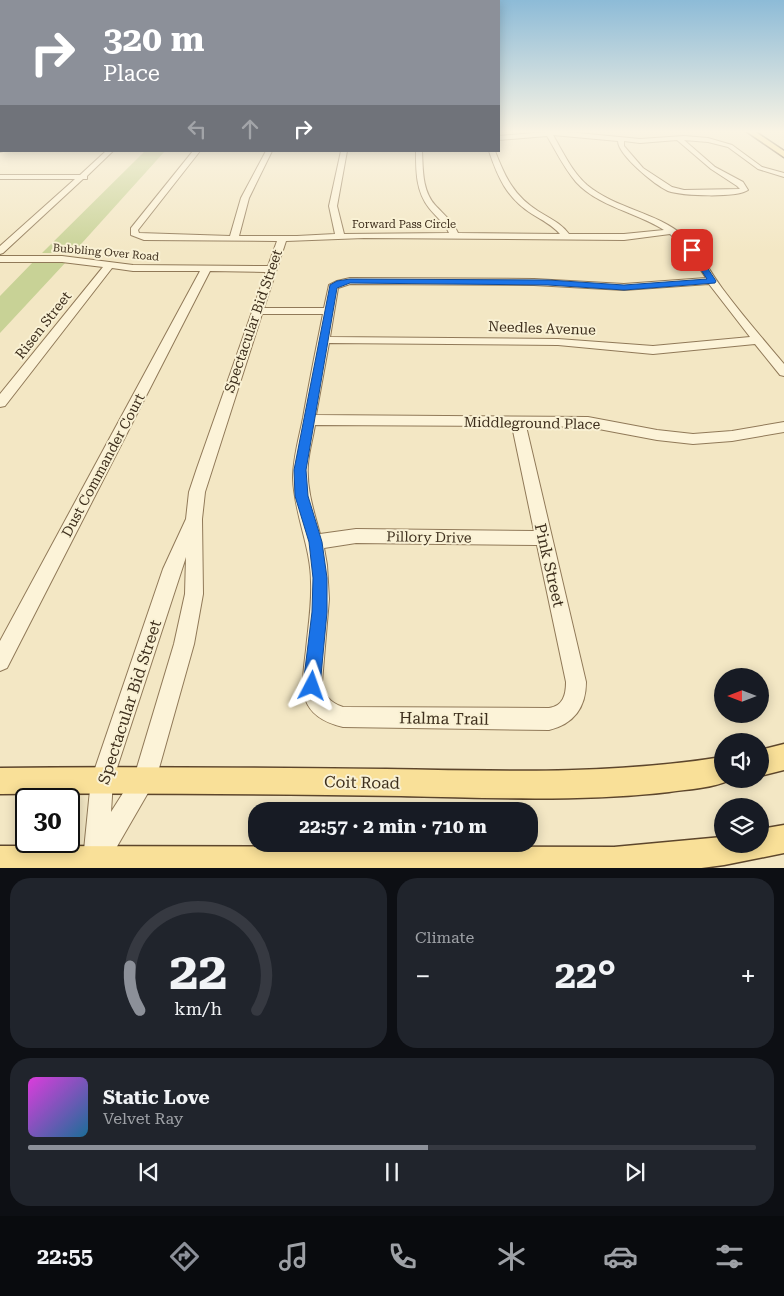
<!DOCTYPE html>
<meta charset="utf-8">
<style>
:root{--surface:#171b24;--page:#20242c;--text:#f1f3f6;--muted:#9ea1a6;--line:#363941;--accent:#8c9099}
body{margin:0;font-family:"Roboto Serif",serif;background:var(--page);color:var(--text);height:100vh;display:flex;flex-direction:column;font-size:19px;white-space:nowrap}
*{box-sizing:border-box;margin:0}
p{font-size:16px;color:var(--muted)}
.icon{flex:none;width:28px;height:28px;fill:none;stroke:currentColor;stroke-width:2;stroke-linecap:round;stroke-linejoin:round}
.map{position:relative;height:868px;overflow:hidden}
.panel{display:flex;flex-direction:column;gap:10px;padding:10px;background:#0d0f14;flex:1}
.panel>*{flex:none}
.guide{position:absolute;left:0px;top:0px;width:500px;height:152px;box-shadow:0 2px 12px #0003;background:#8c9099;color:#fff;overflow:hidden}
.needle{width:32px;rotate:270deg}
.tools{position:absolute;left:714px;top:668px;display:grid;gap:10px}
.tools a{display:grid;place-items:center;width:55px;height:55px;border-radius:50%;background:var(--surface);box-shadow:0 2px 12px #0003;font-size:25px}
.speed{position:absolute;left:15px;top:788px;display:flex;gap:10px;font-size:25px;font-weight:700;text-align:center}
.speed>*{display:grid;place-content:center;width:65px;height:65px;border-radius:50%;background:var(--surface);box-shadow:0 2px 12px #0003;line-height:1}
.speed .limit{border:2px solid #111;border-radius:8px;background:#fff;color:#111}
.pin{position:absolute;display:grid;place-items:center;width:42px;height:42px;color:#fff;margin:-21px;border-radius:10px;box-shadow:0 2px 8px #0006}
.me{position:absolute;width:55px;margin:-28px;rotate:4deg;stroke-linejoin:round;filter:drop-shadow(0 0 4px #0008)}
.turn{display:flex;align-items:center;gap:18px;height:105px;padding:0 20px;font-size:22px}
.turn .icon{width:65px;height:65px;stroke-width:2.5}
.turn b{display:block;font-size:35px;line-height:42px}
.lanes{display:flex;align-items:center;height:48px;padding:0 20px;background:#0003;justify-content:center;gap:25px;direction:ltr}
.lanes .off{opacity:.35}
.big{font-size:38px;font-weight:700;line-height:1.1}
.panel .card{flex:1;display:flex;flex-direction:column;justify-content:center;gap:8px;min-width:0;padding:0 18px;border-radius:20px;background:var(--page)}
.panel .dial{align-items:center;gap:0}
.dial svg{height:130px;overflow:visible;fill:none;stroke:var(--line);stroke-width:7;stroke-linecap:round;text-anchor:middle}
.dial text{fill:var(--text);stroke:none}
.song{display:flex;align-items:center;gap:15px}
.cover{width:60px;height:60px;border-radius:8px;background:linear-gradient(135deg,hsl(300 70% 55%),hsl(200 70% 35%))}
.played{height:5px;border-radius:2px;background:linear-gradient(90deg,var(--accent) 55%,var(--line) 55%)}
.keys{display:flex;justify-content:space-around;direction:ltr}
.heat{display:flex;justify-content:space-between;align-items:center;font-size:28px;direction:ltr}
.panel .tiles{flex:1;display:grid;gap:10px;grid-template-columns:1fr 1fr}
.card:last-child{grid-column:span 2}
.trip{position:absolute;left:248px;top:802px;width:290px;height:50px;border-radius:20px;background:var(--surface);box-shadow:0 2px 12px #0003;font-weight:700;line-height:50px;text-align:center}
.tabs{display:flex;height:80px;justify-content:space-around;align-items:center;background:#090b0e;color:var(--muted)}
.tabs .icon{width:35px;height:35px}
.tabs .on{color:var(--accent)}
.tabs b{font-size:22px;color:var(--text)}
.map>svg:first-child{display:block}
.green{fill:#c8d296}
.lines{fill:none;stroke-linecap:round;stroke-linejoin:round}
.minor-casing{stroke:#907958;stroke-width:2}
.major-casing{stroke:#5d462c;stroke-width:3}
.minor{fill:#fcf3d8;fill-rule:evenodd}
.major{fill:#f9e098;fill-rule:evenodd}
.route{fill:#1a73e8;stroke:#114b97}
.labels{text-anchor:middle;stroke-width:4;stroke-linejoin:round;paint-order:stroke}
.far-street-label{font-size:11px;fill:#3e2f1d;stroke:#f9f1d4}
.street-label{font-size:14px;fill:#3e2f1d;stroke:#f9f1d4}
.near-street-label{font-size:16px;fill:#3e2f1d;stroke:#f9f1d4}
</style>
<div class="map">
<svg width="784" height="869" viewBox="0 0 784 869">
<rect width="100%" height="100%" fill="#f3e7c4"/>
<!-- green -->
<path class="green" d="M145 151H165L73 253H42Z
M34 261 66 262 0 333V296Z"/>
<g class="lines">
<!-- minor casing -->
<g class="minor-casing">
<path id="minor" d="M557 131 640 139 684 136 708 138 732 145 762 167 784 173V177L758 169 728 147 708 142 684 140 715 167 743 182 748 190C737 198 682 196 668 191 655 185 618 155 618 141L553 135C563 152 572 172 587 185 616 209 656 212 684 236 700 250 709 271 722 288 742 315 763 339 784 364V376L780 375 755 344 653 354 558 345 329 343 316 415 588 417 657 430 693 434 732 431 784 422V432L732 441 693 444 657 440 588 427 526 426 586 682C586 707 574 724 549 730L343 727C297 716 301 689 306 650 308 628 312 605 311 582 311 547 294 514 293 478 293 458 299 438 303 418 309 383 316 349 323 314H262L205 492 202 519 203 594 194 644 156 779 104 869H86L83 860 91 780 163 569 186 519 189 492 197 468 266 272 210 271 7 668 0 671V641L200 271H133L112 268 5 406 0 407V394L103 267 62 262H0V256H62L133 265 268 266 277 241 144 240 131 235V228L193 151H200L138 230 139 233 230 236 241 198 266 151H272L249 198 239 236H297L335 234 329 206 341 151H347L337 206 344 234 449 233C445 223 436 217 429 208 416 191 416 172 416 151H422C423 170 422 190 435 205 443 214 453 221 458 233L560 234C552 225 542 220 532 214 507 198 498 178 489 151H495C505 177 514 196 538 211 549 218 561 223 569 234H624L664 230C636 212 599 207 576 182 564 168 556 151 547 136L499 140V136ZM677 140 711 169 737 186 740 189 684 190 672 187 643 168 624 146V141L640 143ZM670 234 689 252 706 278 624 284 534 279 350 278 337 281 329 285 324 308H264L286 241 364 238 624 240ZM350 284 534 285 624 290 709 284 750 337 653 346 558 339 330 337 338 288ZM315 425 512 426 534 531 356 529 320 534C314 512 306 488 308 464 309 451 313 438 315 425ZM356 543 537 545 566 682C566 695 563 706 549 708L343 707C330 703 323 694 322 682L329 599 327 565 324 548ZM186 557 185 594 174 644 135 774 111 812 113 780Z
M0 148 1 151H3L0 152Z
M106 151H113L87 176V179H83L3 253 0 254V246L75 179H0V175H80Z"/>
</g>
<!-- major casing -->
<g class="major-casing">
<path id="major" d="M746 131H754L784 151V157Z
M784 744V770L760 776V750Z
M722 757V779H732C715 788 689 789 669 792 580 802 490 798 401 796 267 794 134 793 0 794V768C129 766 257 768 386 769 499 771 610 775 722 757Z
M784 825V853L724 865 694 869H0V846L614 847 722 837V844H760V829Z"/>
</g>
<!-- minor -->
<use href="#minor" class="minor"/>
<!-- major -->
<use href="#major" class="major"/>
</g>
<!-- sky -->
<linearGradient id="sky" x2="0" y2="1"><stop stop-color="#8dbbd7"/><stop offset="0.52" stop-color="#faf4e4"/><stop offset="1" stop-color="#faf4e4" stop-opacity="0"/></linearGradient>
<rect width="784" height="253" fill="url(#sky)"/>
<!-- route -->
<path class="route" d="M692 248 695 249 716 281 715 283 624 290 548 285 350 283 337 288 306 470 308 496 322 542 327 578V612L320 686 318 692 312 694 306 692 303 686 312 612 313 578 309 542 295 496 294 470 330 285 337 281 350 279 548 280 624 285 707 279 688 250Z"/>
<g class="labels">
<!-- far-street labels -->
<g class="far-street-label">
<text x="404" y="228">Forward Pass Circle</text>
<text transform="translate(106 252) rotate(5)" y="4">Bubbling Over Road</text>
</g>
<!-- street labels -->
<g class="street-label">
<text transform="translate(253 321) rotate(-71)" y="5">Spectacular Bid Street</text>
<text transform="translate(43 325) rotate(-52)" y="5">Risen Street</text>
<text transform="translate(542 328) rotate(2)" y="5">Needles Avenue</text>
<text transform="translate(532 423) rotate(1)" y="5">Middleground Place</text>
<text transform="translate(103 465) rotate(-62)" y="5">Dust Commander Court</text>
<text transform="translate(429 537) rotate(1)" y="5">Pillory Drive</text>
</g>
<!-- near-street labels -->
<g class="near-street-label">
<text transform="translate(550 565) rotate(77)" y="6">Pink Street</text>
<text transform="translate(129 702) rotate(-72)" y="6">Spectacular Bid Street</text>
<text transform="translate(444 718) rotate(1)" y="6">Halma Trail</text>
<text transform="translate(362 782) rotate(1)" y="6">Coit Road</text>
</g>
</g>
</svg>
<div class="tools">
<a><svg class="needle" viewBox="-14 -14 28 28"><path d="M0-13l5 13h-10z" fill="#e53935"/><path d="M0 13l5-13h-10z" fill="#9ea1a6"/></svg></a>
<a><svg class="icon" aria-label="sound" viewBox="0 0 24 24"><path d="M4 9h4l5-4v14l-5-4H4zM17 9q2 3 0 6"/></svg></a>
<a><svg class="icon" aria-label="layers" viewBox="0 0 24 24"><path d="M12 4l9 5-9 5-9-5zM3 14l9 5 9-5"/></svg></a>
</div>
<div class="speed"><div class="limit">30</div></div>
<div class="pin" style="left:692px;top:250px;background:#d93025"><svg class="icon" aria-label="arrive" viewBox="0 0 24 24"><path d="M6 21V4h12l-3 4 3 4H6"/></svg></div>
<svg class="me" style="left:312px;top:686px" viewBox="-20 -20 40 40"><path d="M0-17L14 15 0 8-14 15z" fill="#1a73e8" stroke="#fff" stroke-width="4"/></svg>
<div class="trip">22:57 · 2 min · 710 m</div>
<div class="guide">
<div class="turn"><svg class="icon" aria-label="right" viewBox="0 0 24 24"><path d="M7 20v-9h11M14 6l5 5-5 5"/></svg><div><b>320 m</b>Place</div></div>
<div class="lanes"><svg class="icon off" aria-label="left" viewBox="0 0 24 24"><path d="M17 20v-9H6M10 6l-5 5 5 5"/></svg><svg class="icon off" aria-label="ahead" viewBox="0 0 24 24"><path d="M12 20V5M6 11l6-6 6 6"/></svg><svg class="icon" aria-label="right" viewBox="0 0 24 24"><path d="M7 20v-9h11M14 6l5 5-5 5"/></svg></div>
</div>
</div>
<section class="panel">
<div class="tiles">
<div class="card dial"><svg viewBox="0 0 100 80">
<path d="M14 69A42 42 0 1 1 86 69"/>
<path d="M14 69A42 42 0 0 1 8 42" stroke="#8c9099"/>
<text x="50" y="56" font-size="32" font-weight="700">22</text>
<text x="50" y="72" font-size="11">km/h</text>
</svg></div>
<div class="card"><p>Climate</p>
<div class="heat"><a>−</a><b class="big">22°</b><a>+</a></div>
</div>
<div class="card">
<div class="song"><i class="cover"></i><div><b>Static Love</b><p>Velvet Ray</p></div></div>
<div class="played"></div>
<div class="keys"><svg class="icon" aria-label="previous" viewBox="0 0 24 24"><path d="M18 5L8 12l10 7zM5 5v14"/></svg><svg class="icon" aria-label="pause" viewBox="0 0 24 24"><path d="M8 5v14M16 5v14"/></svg><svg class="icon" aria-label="next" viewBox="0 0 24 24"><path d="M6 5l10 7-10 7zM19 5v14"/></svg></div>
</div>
</div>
</section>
<nav class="tabs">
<b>22:55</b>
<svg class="icon on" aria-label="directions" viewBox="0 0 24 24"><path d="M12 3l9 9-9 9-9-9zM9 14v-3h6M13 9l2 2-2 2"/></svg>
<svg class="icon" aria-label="music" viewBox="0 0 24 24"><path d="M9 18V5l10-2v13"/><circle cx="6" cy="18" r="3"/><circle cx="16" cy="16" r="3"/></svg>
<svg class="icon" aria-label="phone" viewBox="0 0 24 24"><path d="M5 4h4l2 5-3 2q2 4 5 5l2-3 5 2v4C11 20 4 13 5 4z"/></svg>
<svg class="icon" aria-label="climate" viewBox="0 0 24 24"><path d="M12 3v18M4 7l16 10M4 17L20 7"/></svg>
<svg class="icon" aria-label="car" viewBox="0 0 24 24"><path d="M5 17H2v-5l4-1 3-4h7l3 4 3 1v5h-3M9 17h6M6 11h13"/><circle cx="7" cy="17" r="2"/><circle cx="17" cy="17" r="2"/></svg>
<svg class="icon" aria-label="filters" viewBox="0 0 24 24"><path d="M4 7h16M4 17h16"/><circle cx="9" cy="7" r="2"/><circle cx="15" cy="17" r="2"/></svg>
</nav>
